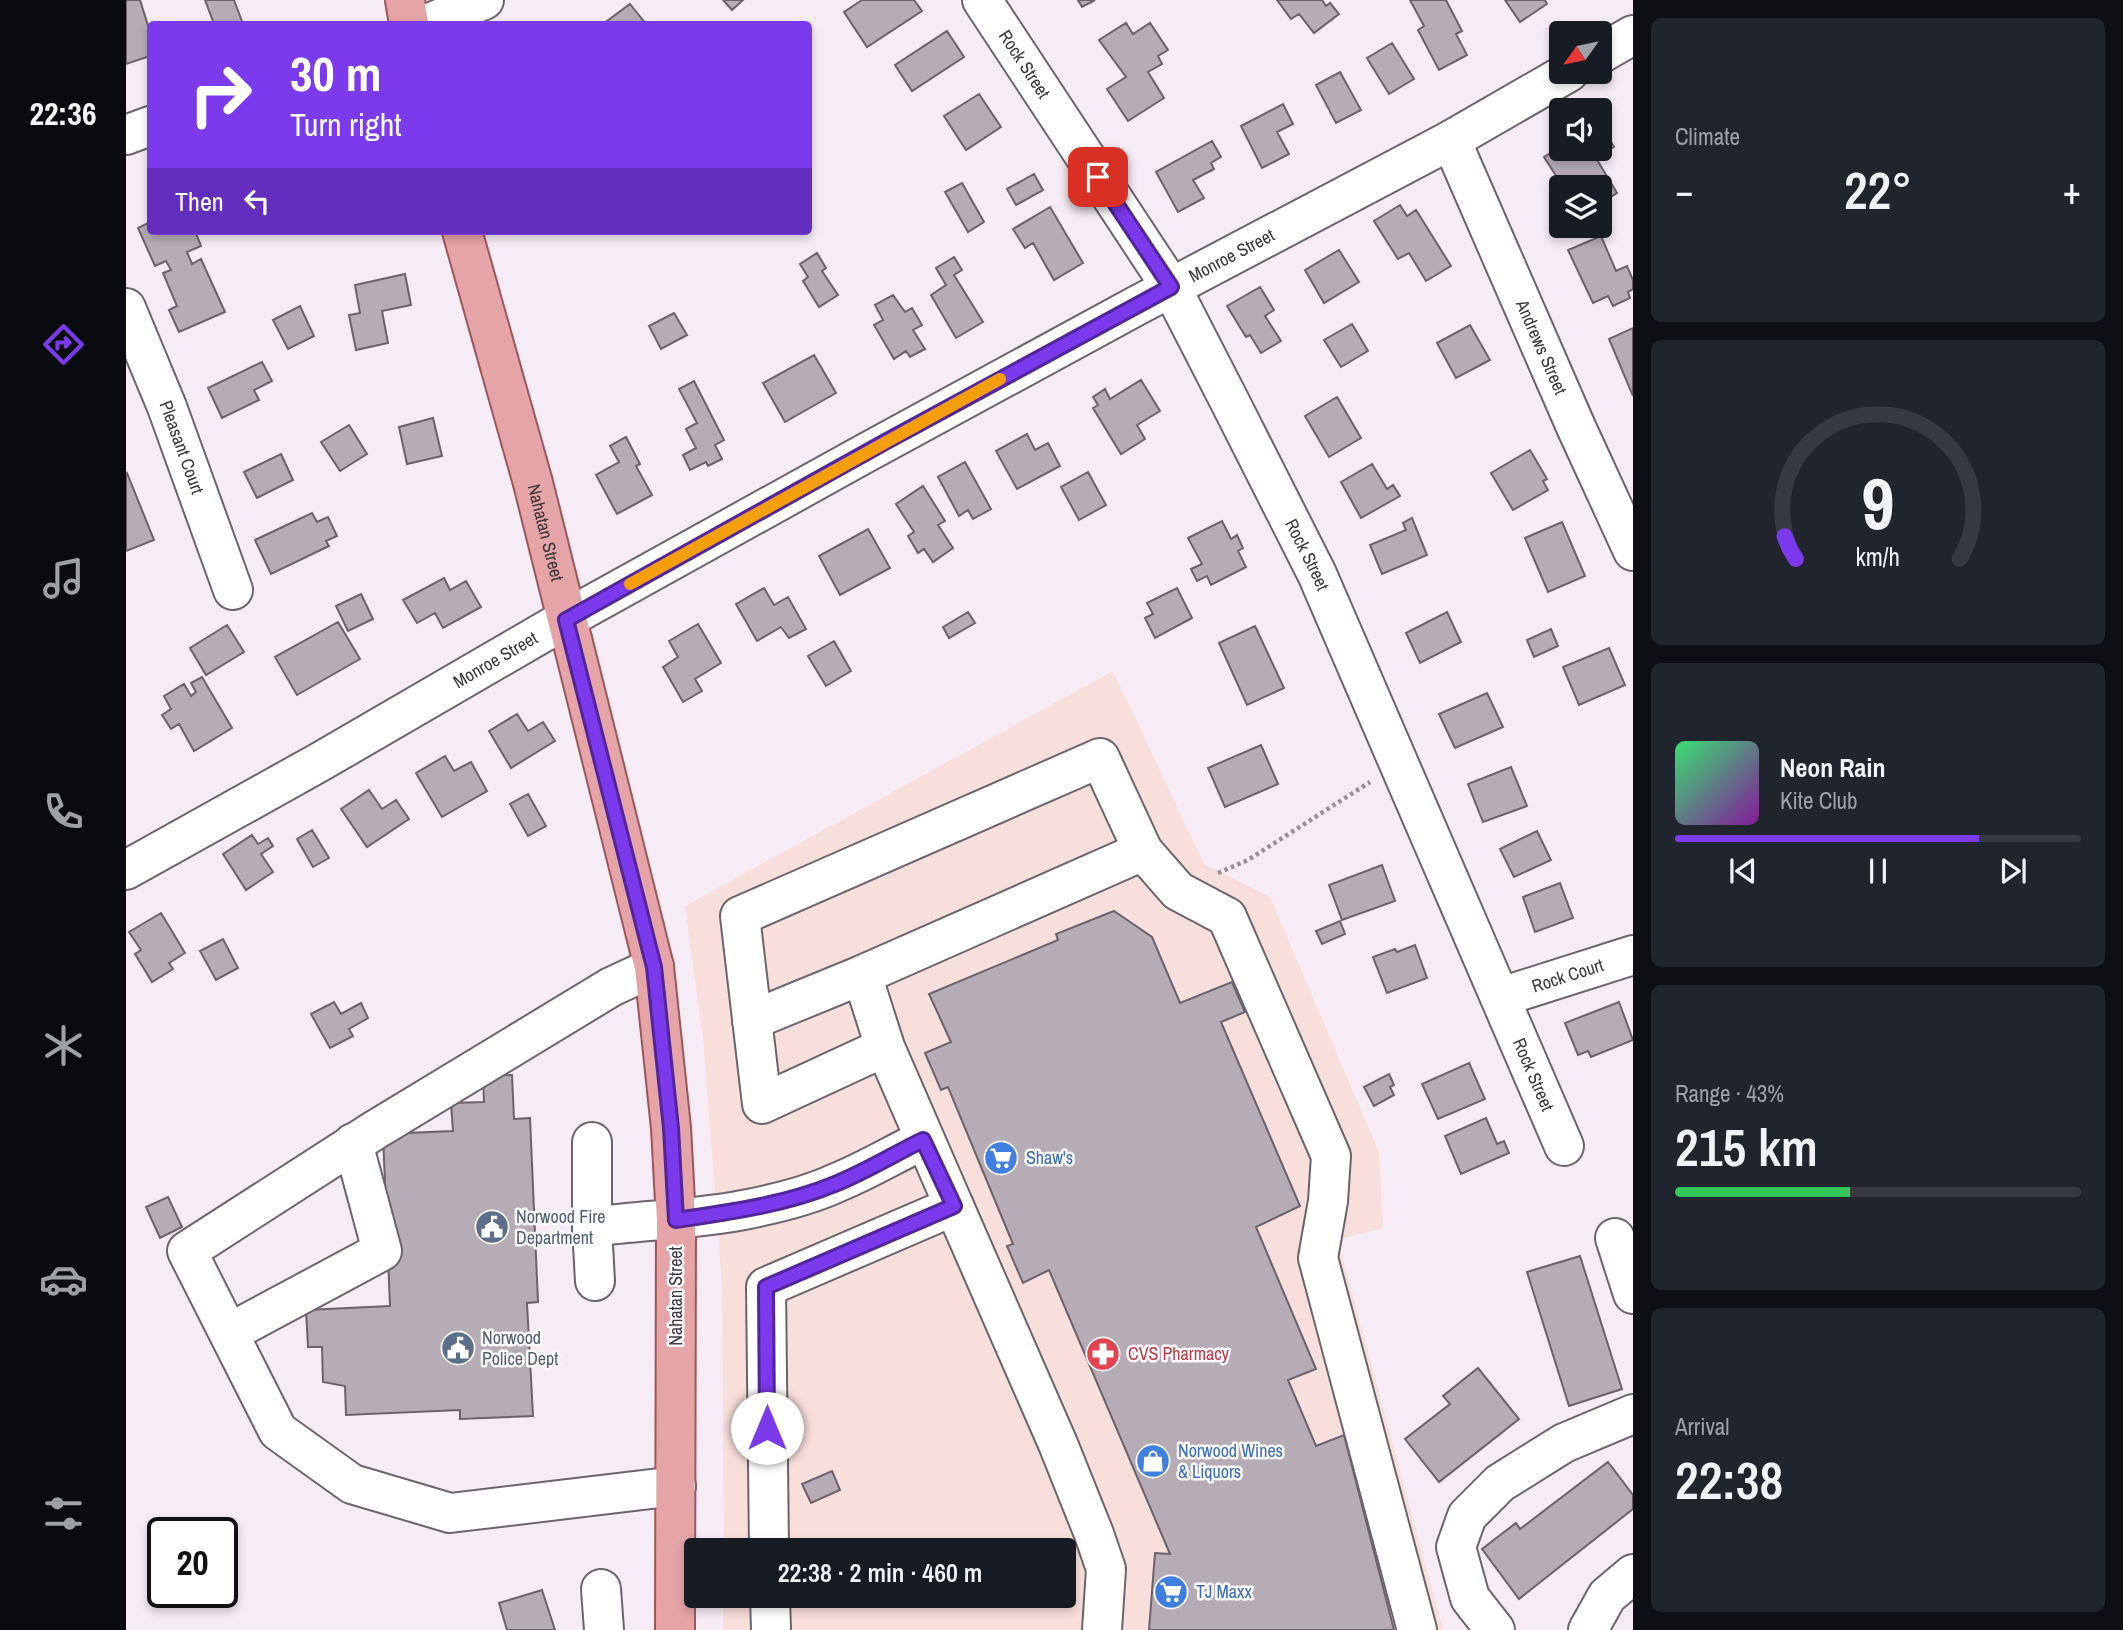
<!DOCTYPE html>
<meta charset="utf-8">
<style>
:root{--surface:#171b24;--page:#20242c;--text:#f1f3f6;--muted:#9ea1a6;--line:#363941;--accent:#7c3aed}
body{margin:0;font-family:"Archivo Narrow",sans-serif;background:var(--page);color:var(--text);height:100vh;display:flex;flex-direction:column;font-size:26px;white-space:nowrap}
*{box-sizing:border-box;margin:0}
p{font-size:23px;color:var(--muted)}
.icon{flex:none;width:38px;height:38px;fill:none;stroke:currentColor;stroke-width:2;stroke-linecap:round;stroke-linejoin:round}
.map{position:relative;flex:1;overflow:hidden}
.drawer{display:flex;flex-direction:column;gap:18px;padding:18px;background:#0d0f14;width:490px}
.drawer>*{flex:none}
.banner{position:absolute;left:21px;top:21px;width:665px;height:214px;border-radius:7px;box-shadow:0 4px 10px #0003;background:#7c3aed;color:#fff;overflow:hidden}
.needle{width:46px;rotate:237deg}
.tools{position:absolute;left:1423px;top:21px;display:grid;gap:14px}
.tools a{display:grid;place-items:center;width:63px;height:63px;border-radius:7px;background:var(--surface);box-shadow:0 4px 10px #0003;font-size:35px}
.speed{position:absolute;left:21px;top:1517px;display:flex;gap:14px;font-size:35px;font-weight:700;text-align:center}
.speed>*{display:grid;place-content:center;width:91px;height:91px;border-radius:50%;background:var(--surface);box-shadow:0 4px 10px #0003;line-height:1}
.speed .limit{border:4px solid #111;border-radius:10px;background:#fff;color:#111}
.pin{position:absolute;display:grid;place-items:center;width:60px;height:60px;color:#fff;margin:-30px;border-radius:14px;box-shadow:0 4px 10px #0006}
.me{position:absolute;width:77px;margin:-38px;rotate:0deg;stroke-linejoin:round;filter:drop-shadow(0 0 5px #0008)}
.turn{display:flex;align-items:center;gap:24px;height:147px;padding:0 28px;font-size:32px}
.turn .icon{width:91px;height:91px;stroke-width:2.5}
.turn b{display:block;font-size:49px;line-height:60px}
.then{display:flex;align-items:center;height:66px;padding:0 28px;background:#0003;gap:14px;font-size:26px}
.big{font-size:52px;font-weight:600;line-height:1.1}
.drawer .widget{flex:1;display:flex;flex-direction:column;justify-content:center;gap:10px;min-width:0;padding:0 24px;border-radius:10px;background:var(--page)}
.drawer .dial{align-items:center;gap:0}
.dial svg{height:182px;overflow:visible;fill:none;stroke:var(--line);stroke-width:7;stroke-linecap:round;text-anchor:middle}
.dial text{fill:var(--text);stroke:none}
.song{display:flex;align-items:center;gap:21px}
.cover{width:84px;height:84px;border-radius:10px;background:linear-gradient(135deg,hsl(140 70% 55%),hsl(290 70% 35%))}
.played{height:7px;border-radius:4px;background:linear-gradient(90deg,var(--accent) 75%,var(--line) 75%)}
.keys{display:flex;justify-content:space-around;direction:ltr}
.heat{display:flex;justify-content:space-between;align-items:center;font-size:38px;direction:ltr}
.charge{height:10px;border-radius:5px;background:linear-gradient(90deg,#34c759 43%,var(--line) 0)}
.trip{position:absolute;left:558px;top:1538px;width:392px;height:70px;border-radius:7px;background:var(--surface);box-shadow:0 4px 10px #0003;font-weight:600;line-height:70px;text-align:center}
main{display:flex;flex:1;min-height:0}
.tabs{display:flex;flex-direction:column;width:126px;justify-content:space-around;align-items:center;background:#090b0e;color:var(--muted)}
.tabs .icon{width:49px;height:49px}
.tabs .selected{color:var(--accent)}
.tabs b{font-size:32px;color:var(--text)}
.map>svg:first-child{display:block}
.commercial{fill:#f9dfdb}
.building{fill:#b5acb5;stroke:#6b626b;stroke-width:2}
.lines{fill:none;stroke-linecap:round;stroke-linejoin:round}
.minor-casing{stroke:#6c646d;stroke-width:42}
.major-casing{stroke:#9e565b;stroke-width:42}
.path{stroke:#979097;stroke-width:4.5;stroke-dasharray:3.5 3.5;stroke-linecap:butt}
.minor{stroke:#fff;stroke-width:38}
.major{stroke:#e5a4a7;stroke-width:38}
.route-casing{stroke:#51269a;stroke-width:18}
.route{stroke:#7c3aed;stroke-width:12}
.slow{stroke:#f59e0b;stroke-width:12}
.labels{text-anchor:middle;stroke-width:5;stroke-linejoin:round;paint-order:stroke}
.street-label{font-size:18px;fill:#3b373b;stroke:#fefcfe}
.shop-label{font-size:18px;fill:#366cbe;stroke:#fefcfe;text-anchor:start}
.service-label{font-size:18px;fill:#4e5e75;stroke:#fefcfe;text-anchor:start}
.health-label{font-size:18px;fill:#be3a42;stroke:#fefcfe;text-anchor:start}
</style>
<main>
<nav class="tabs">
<b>22:36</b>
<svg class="icon selected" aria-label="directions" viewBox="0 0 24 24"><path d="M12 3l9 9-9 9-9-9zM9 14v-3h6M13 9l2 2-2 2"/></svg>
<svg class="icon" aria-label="music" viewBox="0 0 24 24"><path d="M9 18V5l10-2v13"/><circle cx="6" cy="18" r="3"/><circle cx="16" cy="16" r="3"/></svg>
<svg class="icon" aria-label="phone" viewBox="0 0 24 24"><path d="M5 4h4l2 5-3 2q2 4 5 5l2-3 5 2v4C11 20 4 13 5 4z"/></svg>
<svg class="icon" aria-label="climate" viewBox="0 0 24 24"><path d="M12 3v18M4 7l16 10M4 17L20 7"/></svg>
<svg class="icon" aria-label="car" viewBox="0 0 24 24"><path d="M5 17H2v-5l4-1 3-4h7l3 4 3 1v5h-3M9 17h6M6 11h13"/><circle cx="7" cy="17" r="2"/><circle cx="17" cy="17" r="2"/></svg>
<svg class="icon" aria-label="filters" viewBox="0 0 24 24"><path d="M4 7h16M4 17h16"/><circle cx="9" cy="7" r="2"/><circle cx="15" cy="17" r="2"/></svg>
</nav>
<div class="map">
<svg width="1507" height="1630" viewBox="0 0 1507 1630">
<rect width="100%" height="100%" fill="#f5ecf6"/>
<!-- commercial -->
<path class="commercial" d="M987 671 1078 864 1144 897 1253 1152 1257 1228 1212 1240 1317 1630H597V1596H938V1550H598L596 1283 577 1039 559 906Z"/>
<!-- building -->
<path class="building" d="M0 0H14L24 32V56L0 64Z
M79 0H108L117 24H88Z
M597 0H617L606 10Z
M736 0H788L796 11 741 47 718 12Z
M952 0H969L956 7Z
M1151 0H1196L1200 6 1204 3 1213 14 1188 33 1173 14 1165 19Z
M1284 0H1320L1336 31 1330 34 1341 55 1313 70 1292 30 1298 26Z
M1379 0H1419L1421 4 1394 22Z
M504 4 520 24H477Z
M1000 23 1007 34 1024 23 1042 50 1032 56 1036 64 1022 72 1038 98 1002 121 981 89 1000 77 973 40Z
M821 31 838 57 786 91 769 65Z
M1266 43 1288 79 1263 94 1241 58Z
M1214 72 1235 110 1210 123 1190 85Z
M853 94 875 127 840 150 818 116Z
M1157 104 1167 124 1151 132 1163 154 1136 168 1115 126Z
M1474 123 1488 147 1470 158 1491 193 1474 204V187H1442L1438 179 1434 182 1418 157 1435 146V149H1474Z
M1086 141 1095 157 1085 163 1088 169 1067 180 1078 198 1052 212 1030 172Z
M908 174 917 190 890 205 881 189Z
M836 183 858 222 842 232 819 192Z
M1274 205 1281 216 1290 210 1325 266 1300 281 1283 253 1272 259 1248 221Z
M924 207 957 263 928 280 907 243 899 248 887 229Z
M24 222V231H69L75 246 61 252 66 264 75 259 99 312 53 332 43 310 51 306 37 273 45 270 40 261 29 266 12 228Z
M1475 236 1490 271 1501 266 1507 280V289L1502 292 1504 298 1487 306 1482 296 1467 303 1442 250Z
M1213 250 1233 282 1198 303 1179 270Z
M691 253 700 268 696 271 712 295 693 307 677 281 682 277 674 264Z
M828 257 836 270 828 275 857 322 830 338 805 295 820 285 810 268Z
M279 274 285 305 256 311 262 343 230 350 223 315 234 313 229 285Z
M1134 287 1148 310 1139 316 1155 341 1135 353 1124 335 1120 337 1101 306Z
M767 295 779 312 786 308 796 325 787 330 799 349 784 357 780 351 768 359 748 325 757 320 749 305Z
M174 306 188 336 162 349 147 320Z
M548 313 561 335 535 349 523 326Z
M1226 324 1242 351 1215 367 1198 340Z
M1344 325 1364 360 1330 378 1311 343Z
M1507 328V396L1483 339Z
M688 355 710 393 659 422 637 383Z
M136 362 146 381 128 390 133 400 96 418 82 388Z
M1015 380 1034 411 1011 425 1019 439 995 454 967 408 972 405 967 397 979 389 984 399Z
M568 381 598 440 589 445 596 459 582 466 580 462 564 470 557 455 570 448 560 429 571 423 553 389Z
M1211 397 1235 438 1203 457 1179 416Z
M307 418 316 456 281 464 273 427Z
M223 425 241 454 214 471 195 442Z
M901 434 909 450 922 443 934 466 891 489 870 451Z
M500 437 514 464 510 466 526 495 491 514 470 475 493 462 484 446Z
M1404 450 1421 479 1417 481 1422 490 1387 510 1365 473Z
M155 454 167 480 131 498 118 472Z
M839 462 865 509 847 519 842 510 833 516 812 477Z
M1246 464 1261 489 1267 485 1274 496 1235 518 1215 482Z
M962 472 980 505 953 520 935 487Z
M1 473 28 540 0 551V474Z
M797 486 819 521 812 525 827 548 807 562 798 549 792 553 782 536 788 532 770 504Z
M186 513 191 522 202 517 211 536 200 541 203 546 145 574 129 540Z
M1286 518 1301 555 1256 574 1244 545 1280 530 1277 523Z
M1096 521 1105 539 1111 535 1117 548 1112 551 1120 567 1085 585 1081 576 1071 581 1065 569 1076 564 1062 538Z
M1436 522 1459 576 1422 592 1399 538Z
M742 529 764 568 714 595 693 556Z
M318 578 324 590 340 581 355 607 317 628 309 613 291 623 277 600Z
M638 588 648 605 662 597 680 629 663 638 655 627 631 641 610 604Z
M1051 588 1066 618 1029 638 1019 618 1027 614 1021 603Z
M235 594 247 619 222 631 210 606Z
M842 612 849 623 823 638 817 627Z
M1321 612 1335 642 1294 663 1280 633Z
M212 622 234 659 171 695 149 657Z
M572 624 595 663 569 679 576 691 557 702 537 667 552 657 543 641Z
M101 625 118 652 80 675 64 648Z
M1129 626 1158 688 1121 705 1093 643Z
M1425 629 1432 646 1408 657 1401 640Z
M708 641 725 671 700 686 682 656Z
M1483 648 1499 685 1453 705 1437 667Z
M76 677 106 728 68 751 53 724 45 729 36 715 45 709 38 696 58 684 65 696 70 692 65 683Z
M1361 693 1377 727 1329 748 1313 714Z
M391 714 402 731 417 722 429 741 385 768 363 731Z
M1135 745 1152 784 1099 807 1082 768Z
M319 756 328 771 345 762 361 791 316 817 290 773Z
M1385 767 1401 806 1357 822 1342 784Z
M243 790 256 809 270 800 283 819 241 847 215 809Z
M402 794 420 826 402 836 384 804Z
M186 830 203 858 187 867 171 839Z
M1411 831 1425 860 1388 877 1374 849Z
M126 835 132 844 142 838 147 846 135 854 147 872 120 890 97 854Z
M1256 865 1269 901 1216 920 1203 885Z
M1434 883 1447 918 1409 932 1397 897Z
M988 911 1026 937 1054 1003 1106 982 1119 1012 1095 1022 1174 1206 1130 1227 1190 1369 1162 1380 1190 1446 1218 1435 1268 1630H1023L1029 1553 1044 1554 923 1270 897 1283 881 1246 887 1244 822 1087 815 1090 799 1053 825 1042 803 994 932 940 930 934Z
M35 913 59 953 43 963 47 969 26 982 9 954 15 950 3 932Z
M1214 921 1219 934 1196 944 1190 931Z
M97 939 112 968 90 980 74 951Z
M1289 945 1301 978 1261 993 1247 957 1269 949 1271 952Z
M208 1002 215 1014 235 1003 242 1018 223 1029 227 1036 204 1048 185 1014Z
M1493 1002 1507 1040 1465 1057 1462 1051 1452 1055 1439 1023Z
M1343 1063 1359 1099 1312 1119 1296 1084Z
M1263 1074 1268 1085 1264 1087 1268 1095 1248 1106 1238 1087Z
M386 1075 388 1119 404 1118 412 1302 401 1303 407 1416 334 1419V1410L220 1415 219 1386 197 1382 196 1347H182L180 1310 264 1306 257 1134 327 1131 325 1103 358 1102 357 1076Z
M1360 1118 1371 1144 1378 1141 1383 1153 1335 1174 1319 1136Z
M42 1197 56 1227 34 1238 20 1207Z
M1454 1256 1496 1389 1443 1406 1401 1272Z
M1352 1368 1393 1419 1313 1482 1279 1439 1324 1404 1317 1396Z
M1482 1462 1507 1495V1509L1393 1599 1356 1549 1390 1523 1394 1529Z
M706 1471 714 1490 685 1503 676 1484Z
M416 1590 429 1630H381L373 1603Z"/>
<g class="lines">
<!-- minor casing -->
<g class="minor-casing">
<g id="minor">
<path id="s1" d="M856 0 1045 287 1104 402 1191 574 1438 1146"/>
<path d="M301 24 358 0"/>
<path d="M1474 54 1507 35"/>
<path d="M0 135 24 126"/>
<path id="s2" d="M1325 140 1450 427 1507 551"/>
<path id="s3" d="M0 308 41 407 107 590"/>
<path d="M1017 851 1052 891 1101 917 1205 1156 1202 1201 1192 1258 1291 1630"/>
<path id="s4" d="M0 870 192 763 440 619 736 455 1010 306 1325 140 1443 72"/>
<path d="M528 967 485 987 249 1130 61 1251 152 1431 226 1484 324 1513 550 1486"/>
<path id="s5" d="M1375 997 1507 955"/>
<path d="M626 1020 736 975"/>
<path d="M466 1142V1227C515 1220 563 1220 612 1211 644 1205 680 1197 710 1183 740 1171 768 1154 797 1140"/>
<path d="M828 1206 932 1444 968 1534 980 1569 976 1630"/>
<path d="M466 1227 469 1281"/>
<path d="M1489 1238 1507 1294"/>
<path d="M103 1333 256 1251 227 1143"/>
<path d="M643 1550 640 1287 828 1206 759 1047 736 975 1017 851 974 758 614 916 636 1104 759 1047"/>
<path d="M475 1589 478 1630"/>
<path d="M644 1596 645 1630"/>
<path d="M1369 1630 1344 1598 1330 1547 1341 1516 1374 1483 1438 1443 1507 1414"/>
<path d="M1462 1630 1481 1596 1507 1574"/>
</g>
</g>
<!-- major casing -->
<g class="major-casing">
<g id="major">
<path d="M279 0 283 24"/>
<path id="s6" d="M336 231 407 483 528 967 545 1128 550 1220 549 1630"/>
</g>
</g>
<!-- path -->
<path class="path" d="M1092 873 1122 860 1244 782"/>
<!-- minor -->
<use href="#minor" class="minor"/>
<!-- major -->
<use href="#major" class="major"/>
</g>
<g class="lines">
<!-- route casing -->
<g class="route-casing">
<path id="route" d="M641 1428 640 1287 828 1206 797 1140C768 1154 739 1172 709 1184 658 1205 604 1212 550 1220L545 1128 528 967 440 620 759 442 1045 287 972 177"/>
</g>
<!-- route -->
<use href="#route" class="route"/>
<!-- slow -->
<path class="slow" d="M504 584 874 379"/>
</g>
<!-- icons -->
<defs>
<g id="supermarket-disc" transform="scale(1.75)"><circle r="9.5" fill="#3f7fe0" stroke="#fefcfe"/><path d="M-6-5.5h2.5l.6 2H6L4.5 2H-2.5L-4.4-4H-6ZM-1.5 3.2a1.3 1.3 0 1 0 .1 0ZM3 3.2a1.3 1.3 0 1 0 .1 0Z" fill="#fff"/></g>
<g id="civic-disc" transform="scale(1.75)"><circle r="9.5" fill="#5c6f8a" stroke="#fefcfe"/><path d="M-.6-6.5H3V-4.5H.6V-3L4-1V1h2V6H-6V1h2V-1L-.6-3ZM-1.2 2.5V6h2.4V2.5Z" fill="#fff"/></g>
<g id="pharmacy-disc" transform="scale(1.75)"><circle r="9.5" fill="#e0444e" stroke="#fefcfe"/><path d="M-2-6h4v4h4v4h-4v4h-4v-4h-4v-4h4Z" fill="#fff"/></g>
<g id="shop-disc" transform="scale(1.75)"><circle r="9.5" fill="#3f7fe0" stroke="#fefcfe"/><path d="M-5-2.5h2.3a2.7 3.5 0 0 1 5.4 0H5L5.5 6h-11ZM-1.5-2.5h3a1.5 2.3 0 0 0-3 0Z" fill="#fff"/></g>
</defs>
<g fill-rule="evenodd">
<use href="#supermarket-disc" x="875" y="1158"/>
<use href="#civic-disc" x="366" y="1227"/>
<use href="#civic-disc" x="332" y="1348"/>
<use href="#pharmacy-disc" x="977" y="1354"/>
<use href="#shop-disc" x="1027" y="1461"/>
<use href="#supermarket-disc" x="1045" y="1592"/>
</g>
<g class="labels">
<!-- street labels -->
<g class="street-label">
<text dy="6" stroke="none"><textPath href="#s1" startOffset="77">Rock Street</textPath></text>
<text dy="6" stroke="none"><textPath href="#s4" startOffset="1265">Monroe Street</textPath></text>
<text dy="6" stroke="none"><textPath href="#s2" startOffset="226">Andrews Street</textPath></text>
<text dy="6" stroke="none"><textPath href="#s3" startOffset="150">Pleasant Court</textPath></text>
<text dy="6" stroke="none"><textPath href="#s6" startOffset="313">Nahatan Street</textPath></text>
<text dy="6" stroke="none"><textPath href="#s1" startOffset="644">Rock Street</textPath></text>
<text dy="6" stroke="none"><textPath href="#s4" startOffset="425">Monroe Street</textPath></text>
<text dy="6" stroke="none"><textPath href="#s5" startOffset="70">Rock Court</textPath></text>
<text dy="6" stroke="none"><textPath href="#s1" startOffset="1211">Rock Street</textPath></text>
<text transform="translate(550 1296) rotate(-90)" y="6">Nahatan Street</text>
</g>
<!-- shop labels -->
<g class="shop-label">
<text x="900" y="1164">Shaw's</text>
<text x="1052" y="1457">Norwood Wines<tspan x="1052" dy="21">&amp; Liquors</tspan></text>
<text x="1070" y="1598">TJ Maxx</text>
</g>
<!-- service labels -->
<g class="service-label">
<text x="390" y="1223">Norwood Fire<tspan x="390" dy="21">Department</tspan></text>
<text x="356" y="1344">Norwood<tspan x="356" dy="21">Police Dept</tspan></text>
</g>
<!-- health labels -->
<g class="health-label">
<text x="1002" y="1360">CVS Pharmacy</text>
</g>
</g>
</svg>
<div class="tools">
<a><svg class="needle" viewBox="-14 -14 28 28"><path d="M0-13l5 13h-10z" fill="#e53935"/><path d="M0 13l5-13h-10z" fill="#9ea1a6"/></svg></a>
<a><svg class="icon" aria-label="sound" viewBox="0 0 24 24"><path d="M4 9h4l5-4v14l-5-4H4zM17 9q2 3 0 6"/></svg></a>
<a><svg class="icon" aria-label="layers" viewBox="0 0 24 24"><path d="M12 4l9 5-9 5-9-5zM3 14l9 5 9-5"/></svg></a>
</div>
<div class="speed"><div class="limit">20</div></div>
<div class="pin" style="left:972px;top:177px;background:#d93025"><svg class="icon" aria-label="arrive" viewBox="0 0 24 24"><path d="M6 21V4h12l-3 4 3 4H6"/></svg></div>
<svg class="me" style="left:641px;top:1428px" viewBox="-20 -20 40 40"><circle r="19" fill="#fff"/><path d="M0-13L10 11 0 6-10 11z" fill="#7c3aed"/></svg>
<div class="trip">22:38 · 2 min · 460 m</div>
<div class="banner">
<div class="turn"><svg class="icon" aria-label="right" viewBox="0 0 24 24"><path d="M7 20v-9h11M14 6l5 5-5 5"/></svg><div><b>30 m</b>Turn right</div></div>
<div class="then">Then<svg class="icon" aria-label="left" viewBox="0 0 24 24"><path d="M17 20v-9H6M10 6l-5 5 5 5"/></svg></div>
</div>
</div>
<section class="drawer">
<div class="widget"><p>Climate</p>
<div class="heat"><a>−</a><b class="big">22°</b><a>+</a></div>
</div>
<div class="widget dial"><svg viewBox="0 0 100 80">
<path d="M14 69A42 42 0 1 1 86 69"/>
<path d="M14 69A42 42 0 0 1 9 59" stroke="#7c3aed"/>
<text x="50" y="56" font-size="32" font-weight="700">9</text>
<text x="50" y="72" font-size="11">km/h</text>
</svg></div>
<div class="widget">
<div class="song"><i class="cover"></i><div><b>Neon Rain</b><p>Kite Club</p></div></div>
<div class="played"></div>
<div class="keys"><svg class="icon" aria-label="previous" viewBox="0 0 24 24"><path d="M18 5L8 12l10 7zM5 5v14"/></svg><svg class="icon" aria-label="pause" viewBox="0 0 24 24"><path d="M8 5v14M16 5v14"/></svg><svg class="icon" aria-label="next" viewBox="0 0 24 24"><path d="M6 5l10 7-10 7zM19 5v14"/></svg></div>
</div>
<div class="widget"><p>Range · 43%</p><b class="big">215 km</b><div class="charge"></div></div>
<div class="widget"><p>Arrival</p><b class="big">22:38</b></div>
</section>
</main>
